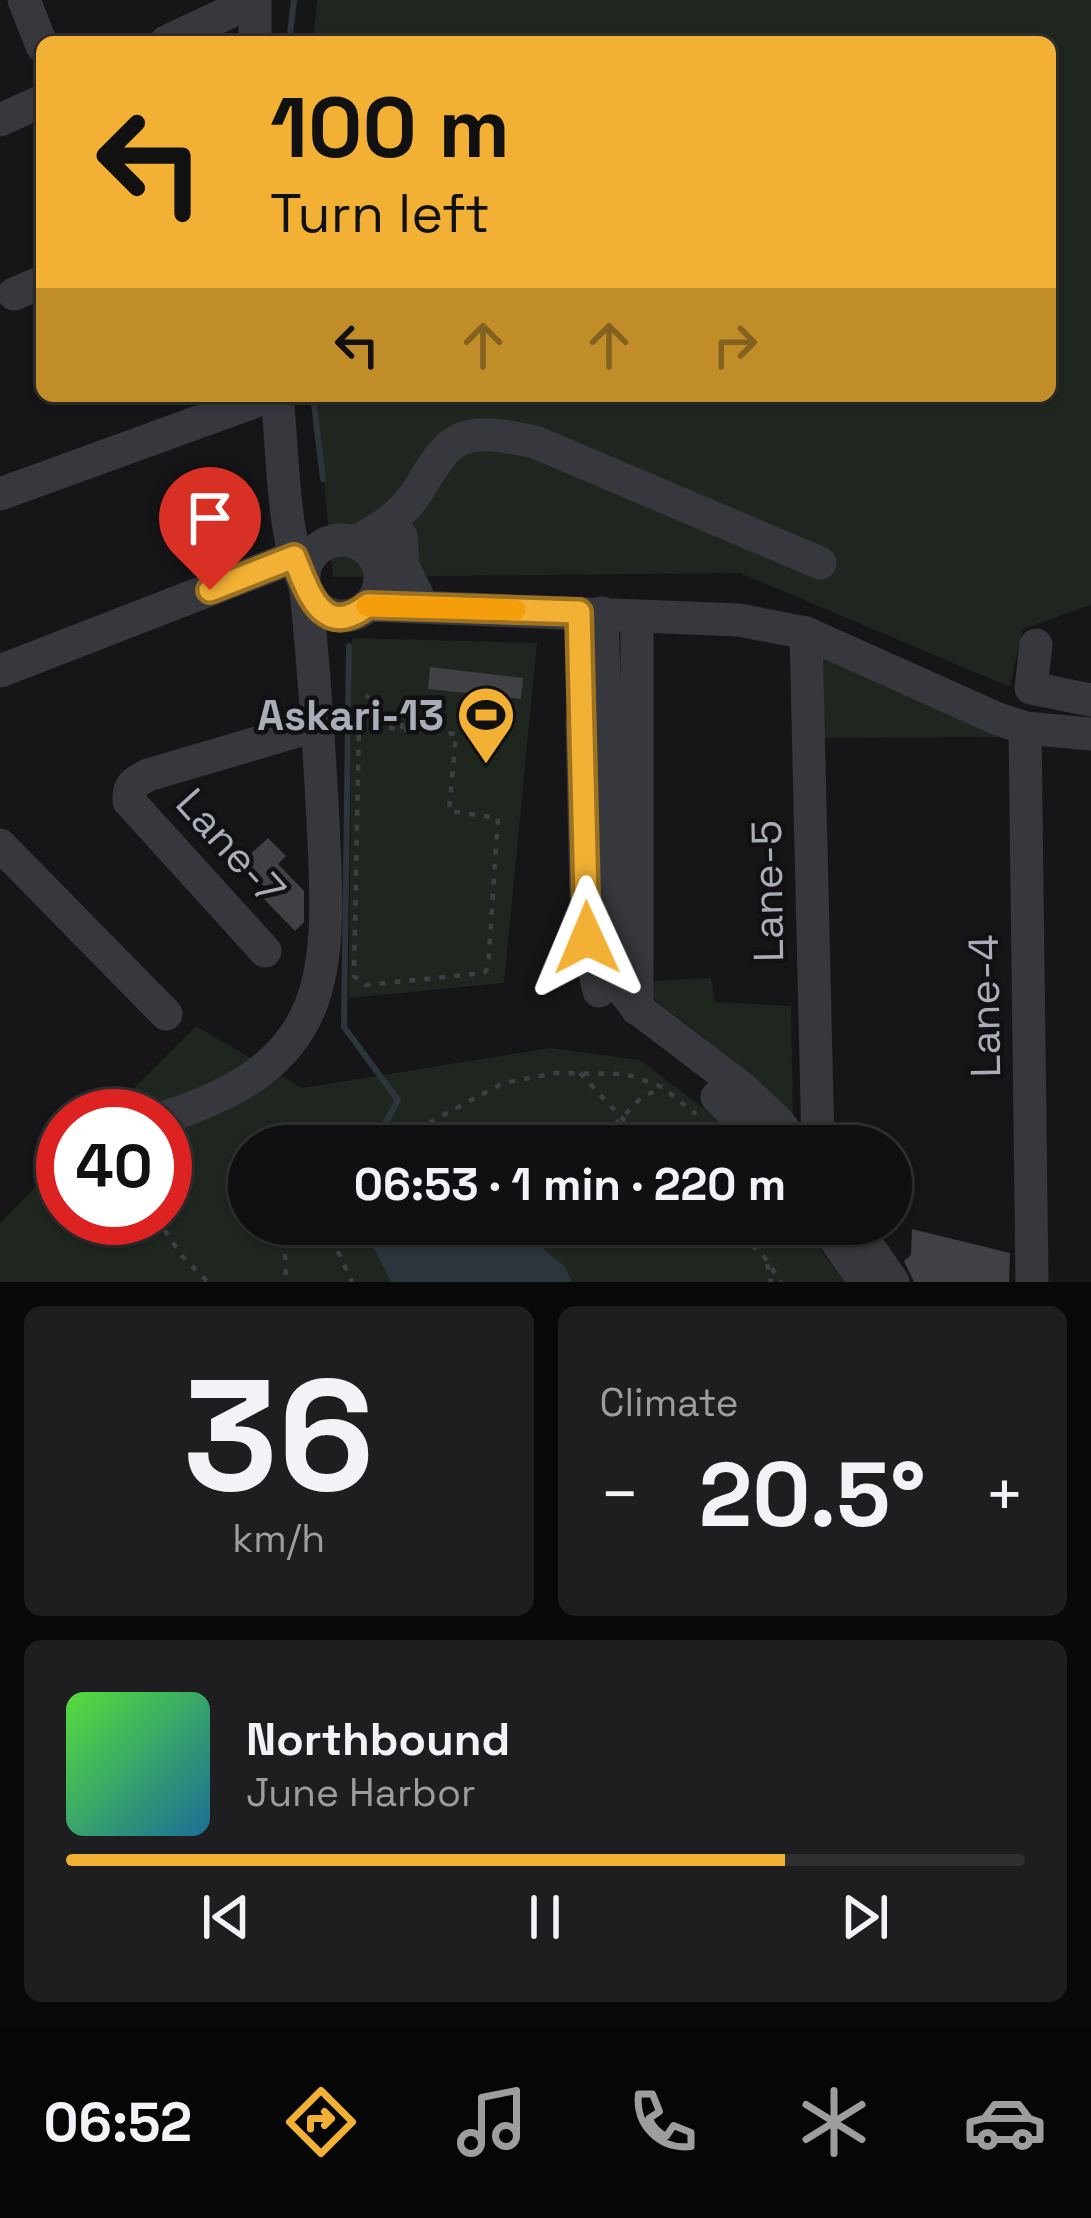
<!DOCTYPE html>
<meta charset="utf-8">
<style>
:root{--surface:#101012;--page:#1e1e20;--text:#f1f3f6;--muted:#9c9d9f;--line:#303032;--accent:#f2b134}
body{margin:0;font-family:"Space Grotesk",sans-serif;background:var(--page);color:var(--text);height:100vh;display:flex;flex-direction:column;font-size:45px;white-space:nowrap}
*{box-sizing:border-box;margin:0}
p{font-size:39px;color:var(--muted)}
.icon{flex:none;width:66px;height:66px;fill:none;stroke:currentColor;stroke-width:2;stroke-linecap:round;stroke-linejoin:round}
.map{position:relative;height:1282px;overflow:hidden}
.sheet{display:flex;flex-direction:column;gap:24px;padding:24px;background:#09090a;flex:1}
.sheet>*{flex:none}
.guide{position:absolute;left:36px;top:36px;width:1020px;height:366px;border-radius:18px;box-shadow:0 3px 9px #0004,0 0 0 3px var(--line);background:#f2b134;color:#111;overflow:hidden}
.speed{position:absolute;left:36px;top:1089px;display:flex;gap:24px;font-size:60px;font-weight:700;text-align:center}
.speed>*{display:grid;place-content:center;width:156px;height:156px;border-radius:50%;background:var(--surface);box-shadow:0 3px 9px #0004,0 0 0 3px var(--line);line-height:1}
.speed .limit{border:18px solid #d22;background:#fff;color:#111}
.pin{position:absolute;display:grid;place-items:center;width:102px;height:102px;color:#fff;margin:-123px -51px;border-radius:50% 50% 50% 0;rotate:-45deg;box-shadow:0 0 12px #0007}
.pin .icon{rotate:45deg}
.me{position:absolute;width:132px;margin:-66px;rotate:359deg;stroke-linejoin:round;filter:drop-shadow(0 0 9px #0008)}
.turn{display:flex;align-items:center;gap:42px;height:252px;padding:0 36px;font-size:54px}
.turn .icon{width:156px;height:156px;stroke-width:2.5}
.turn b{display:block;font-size:84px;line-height:102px}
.lanes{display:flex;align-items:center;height:114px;padding:0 36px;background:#0003;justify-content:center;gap:60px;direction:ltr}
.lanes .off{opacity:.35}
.big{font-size:90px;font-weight:600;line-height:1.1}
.sheet .card{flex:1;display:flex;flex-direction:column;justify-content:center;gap:18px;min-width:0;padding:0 42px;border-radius:18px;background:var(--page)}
.sheet .dial{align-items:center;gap:0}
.dial b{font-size:156px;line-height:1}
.song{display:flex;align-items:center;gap:36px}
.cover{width:144px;height:144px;border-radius:18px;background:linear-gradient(135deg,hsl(110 70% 55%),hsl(200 70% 35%))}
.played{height:12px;border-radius:6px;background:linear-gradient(90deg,var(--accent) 75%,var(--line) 75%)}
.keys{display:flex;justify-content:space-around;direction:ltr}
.heat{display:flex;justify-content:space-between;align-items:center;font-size:66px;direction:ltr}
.sheet .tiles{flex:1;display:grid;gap:24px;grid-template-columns:1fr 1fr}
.card:last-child{grid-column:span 2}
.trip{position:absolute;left:228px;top:1125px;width:684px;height:120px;border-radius:60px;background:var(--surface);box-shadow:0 3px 9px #0004,0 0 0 3px var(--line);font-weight:600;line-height:120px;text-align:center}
.menu{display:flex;height:192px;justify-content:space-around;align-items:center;background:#060607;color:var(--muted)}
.menu .icon{width:84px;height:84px}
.menu .current{color:var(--accent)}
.menu b{font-size:54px;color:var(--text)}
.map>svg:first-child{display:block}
.green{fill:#1e261f}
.water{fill:#2c353c}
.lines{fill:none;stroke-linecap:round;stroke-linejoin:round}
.stream{stroke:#2c353c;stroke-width:6}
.building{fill:#404145}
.path{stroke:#3d3f44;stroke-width:4.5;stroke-dasharray:6 9;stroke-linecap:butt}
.minor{stroke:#37383d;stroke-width:33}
.route-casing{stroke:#9d7322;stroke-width:30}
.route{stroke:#f2b134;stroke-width:21}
.slow{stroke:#f59e0b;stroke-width:21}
.labels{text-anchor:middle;stroke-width:9;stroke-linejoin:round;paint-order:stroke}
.poi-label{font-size:42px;font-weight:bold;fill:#a8adb8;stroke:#111113;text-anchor:end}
.street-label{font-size:42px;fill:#a8adb8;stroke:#111113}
</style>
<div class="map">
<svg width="1091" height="1282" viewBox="0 0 1091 1282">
<rect width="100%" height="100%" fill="#161618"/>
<!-- green -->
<path class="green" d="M317 0H1091V605L1023 629 1010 687 740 573 333 577 316 396H1050V42H313Z
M352 638 537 643 504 983 349 998Z
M822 651 830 652 999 737 820 738Z
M711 978 715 1002 791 1006 793 1125C752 1077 719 1048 668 1010 657 1002 648 996 649 981Z
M196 1026 302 1088 550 1048 640 1060 719 1120 739 1146H249V1224H800L845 1282H0V1223L63 1159V1218H165V1116H106Z"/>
<!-- water -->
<path class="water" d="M362 1224H530L546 1252 565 1266 572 1282H391Z"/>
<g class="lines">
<!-- stream -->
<path class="stream" d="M289 42 294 0
M313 396 323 479
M349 646 344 1027 398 1100 373 1146"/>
</g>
<!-- building -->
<path class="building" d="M430 667 523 678 521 699 428 689Z
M268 838 286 856 278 864 304 891V922L295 931 261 896 267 889 241 863Z
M912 1229 1010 1253 1009 1282H914L904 1261 911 1255Z"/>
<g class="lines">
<!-- path -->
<path class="path" d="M359 725 456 734 449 811 498 818 488 968 484 973 365 985 354 976 359 725 361 704 369 695
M402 729 404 700
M580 1073 648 1146
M126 1096 130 1116
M374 1146 425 1125 503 1083 556 1073 626 1074 662 1087 696 1114
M594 1146 640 1099 662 1087
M156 1218 183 1257 208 1282
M284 1224 286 1282
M325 1224 352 1282
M731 1224 765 1258 781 1282
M757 1224 764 1253
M767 1264 771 1282"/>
<!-- minor -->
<path class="minor" d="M24 0 42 46
M255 0V42
M166 42 255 0
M0 120 42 101
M14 294 42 282
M277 396C283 450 282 529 302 578
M0 494 270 396
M401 536 403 566 423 607
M304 578a38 38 0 1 1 76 0a38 38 0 1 1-76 0Z
M355 542C375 532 393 521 408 504 425 485 436 450 461 439 482 430 514 438 535 442L820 563
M368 605 739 620 806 633 998 719 1025 728 1091 734
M602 613 612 958 619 985 637 1008 742 1088 778 1122 796 1146
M806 633 818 1146
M1036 645 1031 688 1091 700
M0 671 294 557
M582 721 587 938 599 991
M1025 728 1032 1282
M0 845 166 1014
M265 951 129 801C128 785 135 782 148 775L318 725
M637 1009V631
M717 1097 767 1146
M165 1117C333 1064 331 976 323 821 319 744 314 668 306 591
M824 1224 865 1282
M860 1235 893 1282"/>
</g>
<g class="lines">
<!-- route casing -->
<g class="route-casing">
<path id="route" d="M210 590 294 557C308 591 322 641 368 605L579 612 587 938"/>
</g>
<!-- route -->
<use href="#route" class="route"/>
<!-- slow -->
<path class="slow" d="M367 606 515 610"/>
</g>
<!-- icons -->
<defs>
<g id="stadium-pin" transform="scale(3)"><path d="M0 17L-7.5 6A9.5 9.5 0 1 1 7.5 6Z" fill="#f2b134" stroke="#111113"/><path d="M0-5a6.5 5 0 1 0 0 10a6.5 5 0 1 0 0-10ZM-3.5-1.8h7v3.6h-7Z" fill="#111"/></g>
</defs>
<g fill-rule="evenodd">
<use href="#stadium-pin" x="486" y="715"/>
</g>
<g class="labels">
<!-- poi labels -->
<g class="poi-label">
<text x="444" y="730">Askari-13</text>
</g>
<!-- street labels -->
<g class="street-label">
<text transform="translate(231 846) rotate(48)" y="15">Lane-7</text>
<text transform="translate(767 891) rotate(-91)" y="15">Lane-5</text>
<text transform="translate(984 1006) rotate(-91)" y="15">Lane-4</text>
</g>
</g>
</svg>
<div class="speed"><div class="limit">40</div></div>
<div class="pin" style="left:210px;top:590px;background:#d93025"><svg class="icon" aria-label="arrive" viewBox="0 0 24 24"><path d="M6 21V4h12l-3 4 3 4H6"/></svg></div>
<svg class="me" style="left:587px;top:938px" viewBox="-20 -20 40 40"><path d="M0-17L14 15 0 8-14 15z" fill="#f2b134" stroke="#fff" stroke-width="4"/></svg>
<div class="trip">06:53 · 1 min · 220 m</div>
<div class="guide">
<div class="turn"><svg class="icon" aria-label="left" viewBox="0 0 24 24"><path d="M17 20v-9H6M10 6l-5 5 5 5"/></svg><div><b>100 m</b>Turn left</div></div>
<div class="lanes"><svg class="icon" aria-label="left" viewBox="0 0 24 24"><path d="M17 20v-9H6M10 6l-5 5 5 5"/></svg><svg class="icon off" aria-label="ahead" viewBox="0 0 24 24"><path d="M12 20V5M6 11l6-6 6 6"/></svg><svg class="icon off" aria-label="ahead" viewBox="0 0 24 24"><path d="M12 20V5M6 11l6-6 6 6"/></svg><svg class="icon off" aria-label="right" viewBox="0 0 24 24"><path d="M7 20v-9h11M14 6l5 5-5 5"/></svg></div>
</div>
</div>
<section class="sheet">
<div class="tiles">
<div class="card dial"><b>36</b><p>km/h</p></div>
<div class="card"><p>Climate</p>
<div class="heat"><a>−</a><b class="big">20.5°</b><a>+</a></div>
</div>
<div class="card">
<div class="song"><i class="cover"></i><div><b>Northbound</b><p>June Harbor</p></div></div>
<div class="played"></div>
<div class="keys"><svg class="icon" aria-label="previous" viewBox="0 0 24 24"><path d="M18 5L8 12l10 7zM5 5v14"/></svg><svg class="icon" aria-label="pause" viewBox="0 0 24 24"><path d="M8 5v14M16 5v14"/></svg><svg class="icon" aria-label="next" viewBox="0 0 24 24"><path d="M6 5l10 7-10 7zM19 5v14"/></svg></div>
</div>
</div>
</section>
<nav class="menu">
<b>06:52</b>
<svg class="icon current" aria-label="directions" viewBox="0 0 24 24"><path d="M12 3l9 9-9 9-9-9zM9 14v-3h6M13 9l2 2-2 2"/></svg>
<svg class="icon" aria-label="music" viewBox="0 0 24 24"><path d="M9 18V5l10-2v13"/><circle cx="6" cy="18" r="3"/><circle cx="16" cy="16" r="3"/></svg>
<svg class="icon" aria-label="phone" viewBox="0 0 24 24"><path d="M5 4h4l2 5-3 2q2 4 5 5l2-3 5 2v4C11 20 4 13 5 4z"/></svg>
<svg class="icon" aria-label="climate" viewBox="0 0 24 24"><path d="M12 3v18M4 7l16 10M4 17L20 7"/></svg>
<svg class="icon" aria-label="car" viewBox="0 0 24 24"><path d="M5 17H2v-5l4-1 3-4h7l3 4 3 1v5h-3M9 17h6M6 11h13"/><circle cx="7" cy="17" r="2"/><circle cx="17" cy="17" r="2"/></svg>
</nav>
